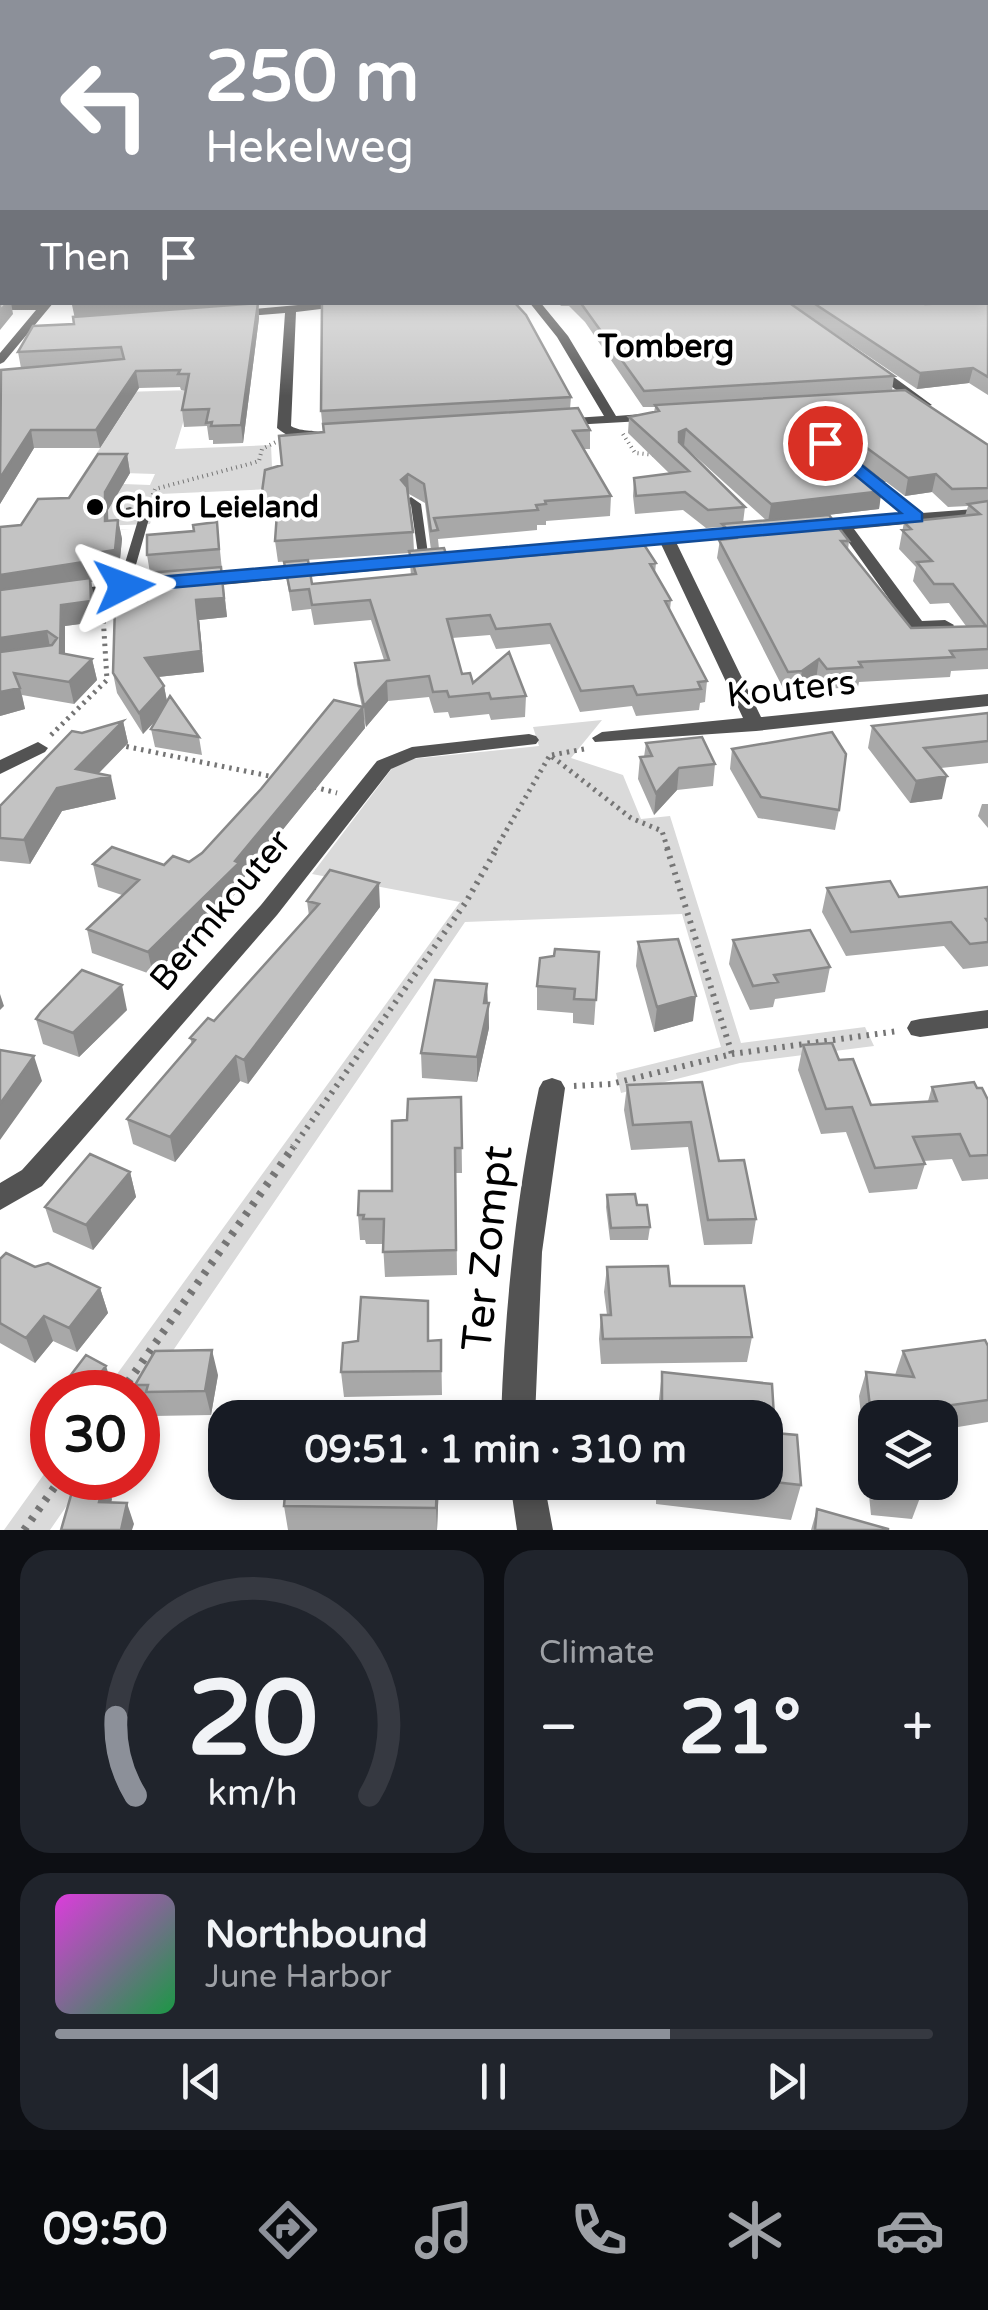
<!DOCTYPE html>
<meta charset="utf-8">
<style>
:root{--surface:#171b24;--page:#20242c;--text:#f1f3f6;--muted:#9ea1a6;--line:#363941;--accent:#8c9099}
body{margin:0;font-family:"Varela Round",sans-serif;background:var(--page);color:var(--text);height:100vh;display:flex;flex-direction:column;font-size:38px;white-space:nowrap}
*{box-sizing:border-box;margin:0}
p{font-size:32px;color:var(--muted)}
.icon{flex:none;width:55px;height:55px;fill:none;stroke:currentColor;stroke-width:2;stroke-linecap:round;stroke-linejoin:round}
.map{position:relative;height:1530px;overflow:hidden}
.details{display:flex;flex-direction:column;gap:20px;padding:20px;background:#0d0f14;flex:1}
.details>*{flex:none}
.top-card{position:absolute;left:0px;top:0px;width:990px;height:305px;box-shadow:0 5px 15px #0003;background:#8c9099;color:#fff;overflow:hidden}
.fabs{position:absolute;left:858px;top:1400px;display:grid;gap:20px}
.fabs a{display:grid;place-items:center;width:100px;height:100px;border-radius:20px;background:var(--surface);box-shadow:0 5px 15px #0003;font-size:50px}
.speed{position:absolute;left:30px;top:1370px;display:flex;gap:20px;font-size:50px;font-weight:700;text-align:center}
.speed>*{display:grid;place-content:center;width:130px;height:130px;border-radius:50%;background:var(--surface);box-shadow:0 5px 15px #0003;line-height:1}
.speed .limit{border:15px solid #d22;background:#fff;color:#111}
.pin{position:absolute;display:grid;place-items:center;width:85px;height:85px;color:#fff;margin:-42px;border:5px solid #fff;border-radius:50%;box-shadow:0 2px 10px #0007}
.me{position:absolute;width:110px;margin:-55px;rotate:87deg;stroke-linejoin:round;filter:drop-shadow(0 0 8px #0008)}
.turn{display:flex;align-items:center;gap:35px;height:210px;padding:0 40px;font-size:45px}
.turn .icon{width:130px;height:130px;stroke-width:2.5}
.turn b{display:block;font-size:70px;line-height:85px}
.then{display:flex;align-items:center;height:95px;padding:0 40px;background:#0003;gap:20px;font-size:38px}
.big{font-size:75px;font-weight:800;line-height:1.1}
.details .tile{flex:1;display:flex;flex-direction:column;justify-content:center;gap:15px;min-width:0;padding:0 35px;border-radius:30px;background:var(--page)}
.details .dial{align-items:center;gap:0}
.dial svg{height:260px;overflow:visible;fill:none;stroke:var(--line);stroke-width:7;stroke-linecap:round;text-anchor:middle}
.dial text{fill:var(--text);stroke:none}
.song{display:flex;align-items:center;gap:30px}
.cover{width:120px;height:120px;border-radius:15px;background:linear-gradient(135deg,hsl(300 70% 55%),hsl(140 70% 35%))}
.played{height:10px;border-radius:5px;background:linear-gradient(90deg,var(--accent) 70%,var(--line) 70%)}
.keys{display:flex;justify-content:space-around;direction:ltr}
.heat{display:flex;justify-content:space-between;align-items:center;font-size:55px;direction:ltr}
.details .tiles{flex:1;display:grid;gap:20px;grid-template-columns:1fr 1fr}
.tile:last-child{grid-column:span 2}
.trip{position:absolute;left:208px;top:1400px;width:575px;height:100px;border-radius:30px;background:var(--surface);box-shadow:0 5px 15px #0003;font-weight:800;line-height:100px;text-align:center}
.tabs{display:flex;height:160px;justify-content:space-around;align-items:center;background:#090b0e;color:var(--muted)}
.tabs .icon{width:70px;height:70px}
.tabs .current{color:var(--accent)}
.tabs b{font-size:45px;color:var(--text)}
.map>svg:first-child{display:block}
.green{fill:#dadada}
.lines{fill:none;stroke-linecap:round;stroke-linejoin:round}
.path-far3{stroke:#757575;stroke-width:4;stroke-dasharray:1 4;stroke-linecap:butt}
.path-far2{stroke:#757575;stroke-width:5;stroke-dasharray:2.5 5;stroke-linecap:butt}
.path-far1{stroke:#757575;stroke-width:6;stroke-dasharray:2.5 6;stroke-linecap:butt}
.path{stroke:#757575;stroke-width:8;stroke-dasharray:4 8;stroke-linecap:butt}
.service{fill:#535353;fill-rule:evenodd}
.minor{fill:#535353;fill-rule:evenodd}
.wall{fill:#a8a8a8;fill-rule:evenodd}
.shaded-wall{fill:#888}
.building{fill:#c3c3c3;stroke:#888;stroke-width:2.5}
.route{fill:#1a73e8;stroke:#114b97;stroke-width:2.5}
.poi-dot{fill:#000;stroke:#fff;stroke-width:4}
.labels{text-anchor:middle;stroke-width:8;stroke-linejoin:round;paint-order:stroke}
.far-poi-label{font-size:30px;font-weight:bold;fill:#000;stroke:#fff;text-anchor:start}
.far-neighbourhood-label{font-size:32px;font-weight:bold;fill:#000;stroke:#fff}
.street-label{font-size:35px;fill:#000;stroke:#fff}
.near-street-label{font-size:42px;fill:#000;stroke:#fff}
</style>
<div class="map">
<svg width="988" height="1530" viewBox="0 0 988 1530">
<rect width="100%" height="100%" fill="#fff"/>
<!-- green -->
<path class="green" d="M193 390 175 449 271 445 273 489 160 494 150 524 99 526 123 484 150 485 155 474 93 472 52 534 132 529 41 538 131 401 122 392Z
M602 720 571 758 623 775 641 819 670 816 741 1043 865 1027 874 1046 740 1063 621 1093 616 1073 721 1047 682 914 465 922 138 1402V1392H104L460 902 312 874 393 767 411 759 539 746 533 727Z
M52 1463V1478H86L50 1530H4Z"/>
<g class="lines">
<!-- path-far3 -->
<path class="path-far3" d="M623 434 635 453 655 455
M149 504 155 489 253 463 259 461 262 449 276 442
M103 610V618"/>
<!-- path-far2 -->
<path class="path-far2" d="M51 735 107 680 103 615
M119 745 274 777
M552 755 584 749
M314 787 337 793
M495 850 550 755 631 818 662 831 668 850"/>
<!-- path-far1 -->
<path class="path-far1" d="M667 848 732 1054
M574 1086 611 1084 732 1054 898 1031
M292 1149 466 902 497 848"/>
<!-- path -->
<path class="path" d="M121 1392 294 1146
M24 1530 61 1478"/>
<!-- service -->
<path class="service" d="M411 497 421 504 429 561 424 564 419 561 411 505 406 500Z
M130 507 150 515 130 586 124 589 118 586 139 517 126 512V508Z"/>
<!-- minor -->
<path class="minor" d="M54 302 4 362 0 364V353L36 310H0V304Z
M331 302H379L296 312 291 426C302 433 317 428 327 436 311 446 291 440 277 428L285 313 233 317 228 314 233 311Z
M529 302H540L568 336 616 416 655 413 660 414V420L554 426 553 423 559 419 604 416 557 337Z
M868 364H876L932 405 922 408 868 370Z
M862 469 922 513 988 508V516L854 529 922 621 945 620 954 625 951 629 930 631 934 637 931 641H919L840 530 811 533 803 528 811 523 905 515 857 476 855 473Z
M747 526 755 531 752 534 676 542 761 717 988 694V706L756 731 595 742 592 738 602 732 743 718 661 544 69 599 61 594 69 589Z
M529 734 536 736 539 740 536 744 416 758 391 769 277 915 42 1186 0 1210V1183L22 1170 261 905 377 761 412 747Z
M38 742 48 748 45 752 0 774V760Z
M988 1010V1028L920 1037 911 1035 907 1028 911 1021 920 1019Z
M552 1078 561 1081 565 1088 542 1252 535 1418H501C505 1306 516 1197 539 1088L543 1081Z
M510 1482H544L553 1530H517Z"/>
</g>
<!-- wall -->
<path class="wall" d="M988 269V395L969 383 917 389 788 302H988Z
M261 302 258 304 259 318 243 443 213 444V440H209L207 426 184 427 182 410 186 391 181 390 180 387 139 388 100 448H34L0 504V371L21 368 18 352 74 324Z
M558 302H788L894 376 892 391 988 445V669L951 671 950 677 859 682 858 687 823 689 816 680 798 692H785L717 558 722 527 706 528 683 510 635 514 633 496 634 478 670 474 628 433 629 417 654 412 655 407H643L585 322 569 306H561ZM684 446 767 521 743 523 745 507ZM844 450 905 496 932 492 948 507 968 506 965 516 904 522 899 549 916 567 913 581 930 604 949 603 966 626 911 628 848 550 849 541 818 516 879 509 881 490Z
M571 397 570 409 590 430V449H584L611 496 610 516 546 521V525H537V530L438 539 439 549 449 562 607 550 608 541 656 563 655 573 671 600 670 610 707 681 705 702 700 703 699 710 636 716 632 706 580 712 550 644 496 649 490 635 452 638 462 674 473 683 526 696 525 717 491 720 489 714 450 718 448 712 434 713 429 697 388 701 366 727 364 719 365 728 242 880 243 886 153 975 92 953 87 929 122 895 98 887 93 864 164 865 189 862 202 853 362 707 357 684 355 663 384 660 371 620 314 625 311 609 292 611 284 562 312 584 411 575 409 553 278 562 275 541 277 519H263L261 499 282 465 323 432 321 411ZM409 494 425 503 431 550 414 551 413 532 408 495Z
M127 454 130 473 108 510V521L118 520 122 539 119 569 93 574 94 581 91 582 94 599 95 622 65 626V654L92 659 97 680 74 704 22 695 25 709 0 716V527L21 525 69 498Z
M217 522 227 617 199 620 204 672 158 677 164 686 167 701 199 737 202 755 155 747 151 729 158 718 143 734 117 693 113 673 147 601 150 573 147 555 194 531Z
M988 713V763L941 768 942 799 910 803 868 748 872 726Z
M123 721 128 743 99 773 116 799 62 811 30 864 0 861V806L82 733Z
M646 743 715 764 713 786 677 790 654 815 638 779 640 757H644Z
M732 749 839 810 835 830 758 818 730 769Z
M982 804H988V828L978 816Z
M988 887V966L963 969 944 946 846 956 822 912 827 888 899 897Z
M307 901 380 907 248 1084 240 1081 175 1162 133 1144 127 1119 192 1044 190 1038 214 1021 309 916Z
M733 940 830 967 825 992 775 999 773 1007 750 1010 729 964Z
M638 942 693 1021 654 1032 636 966Z
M599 952 594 1025 573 1023V1013L537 1010V986Z
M487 1003H489V1028L477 1082 422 1078 421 1053Z
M127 1010 79 1057 43 1044 36 1019Z
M803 1045 839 1060 871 1105 928 1101 932 1087 977 1088 988 1100V1179L962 1181 952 1159 923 1161 925 1164 917 1189 869 1193 846 1132 821 1134 798 1070Z
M702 1082 719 1161 756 1219 752 1244 704 1245 688 1147 631 1150 624 1110 627 1085Z
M461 1097 462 1173H456L457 1275 385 1277 383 1244H366L365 1240H360L358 1215 392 1191 407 1120Z
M130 1172 136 1197 93 1250 53 1232 45 1207Z
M607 1195 637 1205 650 1227 648 1240H610L606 1207Z
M0 1259 35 1267 100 1288 108 1313 77 1352 53 1341 35 1363 0 1343Z
M607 1267 670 1286 752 1337 747 1362 601 1364 599 1339 601 1315H607L604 1292Z
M428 1301 429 1341 441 1340 442 1395 344 1397 341 1372 358 1341Z
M988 1346V1422L940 1430V1418H875V1482H919L921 1495 912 1519 871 1515 859 1396 866 1372 895 1375 903 1351Z
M662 1372 772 1384 775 1433 797 1435 801 1485 791 1520 656 1504V1482H765V1418H657Z
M218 1375 211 1415 153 1416 151 1410 142 1409 135 1385Z
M70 1376 110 1378 99 1392H82L74 1388Z
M439 1482 437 1530H288L284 1506Z
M817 1509 888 1530H811Z"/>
<!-- shaded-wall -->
<path class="shaded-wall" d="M8 302H11L13 314 0 330V312Z
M99 302H261L258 304 259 318 243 443 241 425 258 304 75 319 72 305Z
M973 368 969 383 917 389 920 373Z
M136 371 139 388 100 448 96 430Z
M827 419 824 435 794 446 797 429Z
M686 429 684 446 677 449 679 432Z
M31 430 34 448 0 504V478Z
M127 454 130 473 108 510 109 541 105 521V492Z
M408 474 409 494 402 500 401 480Z
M936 474 932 492 905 496 908 478Z
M883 481 879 509 768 522 771 504Z
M118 520 122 539 119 569 93 574 94 581 91 582 94 599 95 622 65 626V675L60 653 61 605 0 596V575L89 554Z
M221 567 227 617 199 620 204 672 148 678 145 658 196 600Z
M47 631 51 652 0 660V638Z
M92 659 97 680 74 704 69 682Z
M819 659 816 680 798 692 802 671Z
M387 681 388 701 366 727 364 706Z
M164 686 168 707 143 734 139 713Z
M20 688 25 709 0 716V692Z
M363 707 365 728 242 880 243 886 153 975 148 952 235 861Z
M123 721 128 743 92 780 111 776 116 799 62 811 30 864 24 840 57 788Z
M679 768 677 790 654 815 656 793Z
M947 776 942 799 910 803 916 781Z
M379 883 380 907 248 1084 244 1060Z
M487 984 489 1028 477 1082V1057Z
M122 985 127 1010 79 1057 73 1033Z
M0 994 4 1006 0 1010Z
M696 996 693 1021 654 1032 657 1007Z
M34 1056 42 1081 0 1140V1104Z
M236 1056 240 1081 175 1162 170 1137Z
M130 1172 136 1197 93 1250 86 1225Z
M100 1288 108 1313 77 1352 69 1328Z
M44 1316 53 1341 35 1363 26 1338Z
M212 1350 218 1375 211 1415 205 1391Z
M106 1366 110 1378 99 1392H92L90 1386Z
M105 1478 112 1499 107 1524 99 1502Z
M437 1482H439L437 1530 436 1508Z
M127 1503 134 1524 132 1530H121Z"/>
<!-- building -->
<path class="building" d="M0 182H2V287H0V229H2V218H0Z
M0 299H2V302H8L0 311Z
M988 300V377L973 368 920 373 812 302H922L925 304 988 302Z
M322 302H514L526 315 571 397 321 411Z
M580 302H788L894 376 644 391Z
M258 303 241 425 211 426 212 422 206 423 209 409 182 410 189 374H178L180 370 136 371 96 430H31L0 478 1 370 124 359 121 347 18 352 33 326 74 324 73 317Z
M905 390 988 445V488L952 489 936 474 908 478 827 419 797 429 808 436 823 434 883 481 872 482 883 491 771 504 686 429 679 432V442L745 507 708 510 685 492 636 496 634 478 689 471 629 417 659 411 655 405Z
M578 408 590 430 573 431 611 496 545 501 546 504 536 505 538 510 434 518 438 530 431 531 424 484 408 474 401 480 407 487 413 532 275 541 278 499H261L265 470 282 465 279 436 324 432 323 424Z
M98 454H127L105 492V521L118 520 115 550 89 554 90 561 0 575V527L21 525 38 499 69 498Z
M988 501V649L950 651 954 657 859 662 862 667 827 669 819 659 802 671 788 672 719 540 736 538 722 524 829 515 849 541H841L911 628 986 626 953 584H934L917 562 932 561 902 530 911 529 904 522 980 514 968 504Z
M217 522 219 549 147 555V535L194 531 193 525Z
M632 539 643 543 656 563 650 564 671 600 665 601 707 681 698 682 701 689 637 695 633 686 581 691 550 624 496 629 490 615 447 619 462 674 470 673 473 683 509 652 526 696 491 699 489 693 449 697 447 691 433 692 429 676 387 681 364 706 355 663 389 660 370 600 312 605 309 589 290 591 284 562 308 560 312 584 416 574 409 551 444 548 449 562 612 549 608 541Z
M221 567 224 598 196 600 201 651 145 658 164 686 139 713 113 673 115 605 147 601V573Z
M90 578 91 601 61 605 60 653 92 659 69 682 14 673 20 688 0 692V652L52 645 57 638 47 631 0 638V590Z
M170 696 199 737 151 729Z
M334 700 363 707 235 861 239 863 148 952 87 929 139 880 93 864 112 847 164 865 173 856 189 862 202 853 261 789Z
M988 713V741L924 748 947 776 916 781 872 726Z
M123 721 76 769 111 776 57 788 24 840 0 838V806L72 731 82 733Z
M832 732 846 754 839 810 761 797 732 749Z
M702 737 715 764 679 768 656 793 640 757 652 756 646 743Z
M330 870 379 883 244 1060 236 1056 170 1137 127 1119 195 1040 190 1038 208 1018 214 1021 319 904 307 901Z
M890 881 899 897 988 887V919H986L988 922V942L970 944 951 922 851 932 827 888Z
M810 930 830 967 774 975 778 982 753 986 733 940Z
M678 939 696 996 657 1007 638 942Z
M555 949 599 952 596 1000 574 999 575 989 537 986 540 958 554 956Z
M82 970 122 985 73 1033 36 1019 41 1012Z
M435 980 487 984 484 1003H489L477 1057 421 1053Z
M832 1043 839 1060 853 1059 871 1105 937 1101 932 1087 974 1082 977 1088H982L988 1100V1155L970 1156 960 1134 913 1137 925 1164 875 1168 852 1107 826 1109 803 1045Z
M0 1050 34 1056 0 1104Z
M702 1082 719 1161 744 1160 756 1219 708 1220 691 1122 633 1125 627 1085Z
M461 1097 462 1148H455L456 1250 383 1252 384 1219H363L364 1215H358L359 1191H392V1121L407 1120 408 1099Z
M90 1154 130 1172 86 1225 45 1207Z
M635 1194 637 1205H647L650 1227 611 1228 607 1195Z
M6 1253 35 1267 48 1263 100 1288 69 1328 44 1316 26 1338 0 1323V1259Z
M668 1266 670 1286H744L752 1337 603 1339 601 1315H611L607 1267Z
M361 1297 428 1301V1341L441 1340V1371L341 1372 343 1343 358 1341Z
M985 1340 988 1346V1400L909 1411 910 1418H875V1451L866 1372 914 1377 903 1351Z
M212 1350 205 1391 146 1392 148 1385H135L155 1351Z
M86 1355 106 1366 90 1386 70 1376Z
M662 1372 772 1384 775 1433 797 1435 801 1485 765 1481V1418H662Z
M76 1478H105L99 1502 127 1503 121 1530H61Z
M286 1482H437L436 1508 284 1506Z
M878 1482H919L921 1495 879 1491Z
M817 1509 888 1529V1530H815Z"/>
<!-- sky -->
<linearGradient id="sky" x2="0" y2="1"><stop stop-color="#8baccc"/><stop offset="0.46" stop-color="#fff"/><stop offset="1" stop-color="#fff" stop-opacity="0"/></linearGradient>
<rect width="988" height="396" fill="url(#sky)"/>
<!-- route -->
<path class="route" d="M820 440H830L922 513V521L124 592 114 586 124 580 901 513 820 446Z"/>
<!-- markers -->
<circle class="poi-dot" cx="95" cy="507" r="10"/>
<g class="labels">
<!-- far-poi labels -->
<g class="far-poi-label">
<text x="115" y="517">Chiro Leieland</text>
</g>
<!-- far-neighbourhood labels -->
<g class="far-neighbourhood-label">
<text x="666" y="357">Tomberg</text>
</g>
<!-- street labels -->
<g class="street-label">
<text transform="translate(791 688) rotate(-6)" y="12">Kouters</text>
<text transform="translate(220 910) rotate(-50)" y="12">Bermkouter</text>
</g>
<!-- near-street labels -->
<g class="near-street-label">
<text transform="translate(486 1248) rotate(-84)" y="15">Ter Zompt</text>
</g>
</g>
</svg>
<div class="fabs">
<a><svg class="icon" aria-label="layers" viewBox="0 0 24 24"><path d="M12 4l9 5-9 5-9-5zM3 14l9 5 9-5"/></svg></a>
</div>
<div class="speed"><div class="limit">30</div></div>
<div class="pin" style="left:825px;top:443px;background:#d93025"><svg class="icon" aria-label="arrive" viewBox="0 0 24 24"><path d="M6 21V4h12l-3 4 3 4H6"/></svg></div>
<svg class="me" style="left:124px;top:586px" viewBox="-20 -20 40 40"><path d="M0-17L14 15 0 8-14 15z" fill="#1a73e8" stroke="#fff" stroke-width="4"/></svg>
<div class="trip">09:51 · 1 min · 310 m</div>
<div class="top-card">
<div class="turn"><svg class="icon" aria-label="left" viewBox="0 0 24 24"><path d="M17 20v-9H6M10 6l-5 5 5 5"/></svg><div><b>250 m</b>Hekelweg</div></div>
<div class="then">Then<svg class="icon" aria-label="arrive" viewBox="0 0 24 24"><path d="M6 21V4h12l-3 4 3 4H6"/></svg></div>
</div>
</div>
<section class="details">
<div class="tiles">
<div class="tile dial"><svg viewBox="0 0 100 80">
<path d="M14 69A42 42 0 1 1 86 69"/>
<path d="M14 69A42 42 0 0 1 8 45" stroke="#8c9099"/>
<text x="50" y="56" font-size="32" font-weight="700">20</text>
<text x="50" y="72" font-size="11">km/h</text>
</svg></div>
<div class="tile"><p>Climate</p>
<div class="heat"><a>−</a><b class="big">21°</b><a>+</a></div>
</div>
<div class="tile">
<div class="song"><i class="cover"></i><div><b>Northbound</b><p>June Harbor</p></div></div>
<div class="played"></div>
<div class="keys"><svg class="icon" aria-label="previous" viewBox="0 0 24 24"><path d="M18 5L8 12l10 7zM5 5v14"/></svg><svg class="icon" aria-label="pause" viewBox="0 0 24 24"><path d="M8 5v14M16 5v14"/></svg><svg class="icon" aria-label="next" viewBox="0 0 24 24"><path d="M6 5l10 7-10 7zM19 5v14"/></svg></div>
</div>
</div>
</section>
<nav class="tabs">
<b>09:50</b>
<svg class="icon current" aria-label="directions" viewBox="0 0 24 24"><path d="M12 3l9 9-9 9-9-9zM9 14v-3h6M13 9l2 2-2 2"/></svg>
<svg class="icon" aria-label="music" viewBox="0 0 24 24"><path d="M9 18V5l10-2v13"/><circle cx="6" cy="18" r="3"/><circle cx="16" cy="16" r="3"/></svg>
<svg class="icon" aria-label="phone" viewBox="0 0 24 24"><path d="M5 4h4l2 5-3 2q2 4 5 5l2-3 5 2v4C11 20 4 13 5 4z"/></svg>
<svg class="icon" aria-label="climate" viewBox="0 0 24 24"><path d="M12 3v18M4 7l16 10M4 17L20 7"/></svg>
<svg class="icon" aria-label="car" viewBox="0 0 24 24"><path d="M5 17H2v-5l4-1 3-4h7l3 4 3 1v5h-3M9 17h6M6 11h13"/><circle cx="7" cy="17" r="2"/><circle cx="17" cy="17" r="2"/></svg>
</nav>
